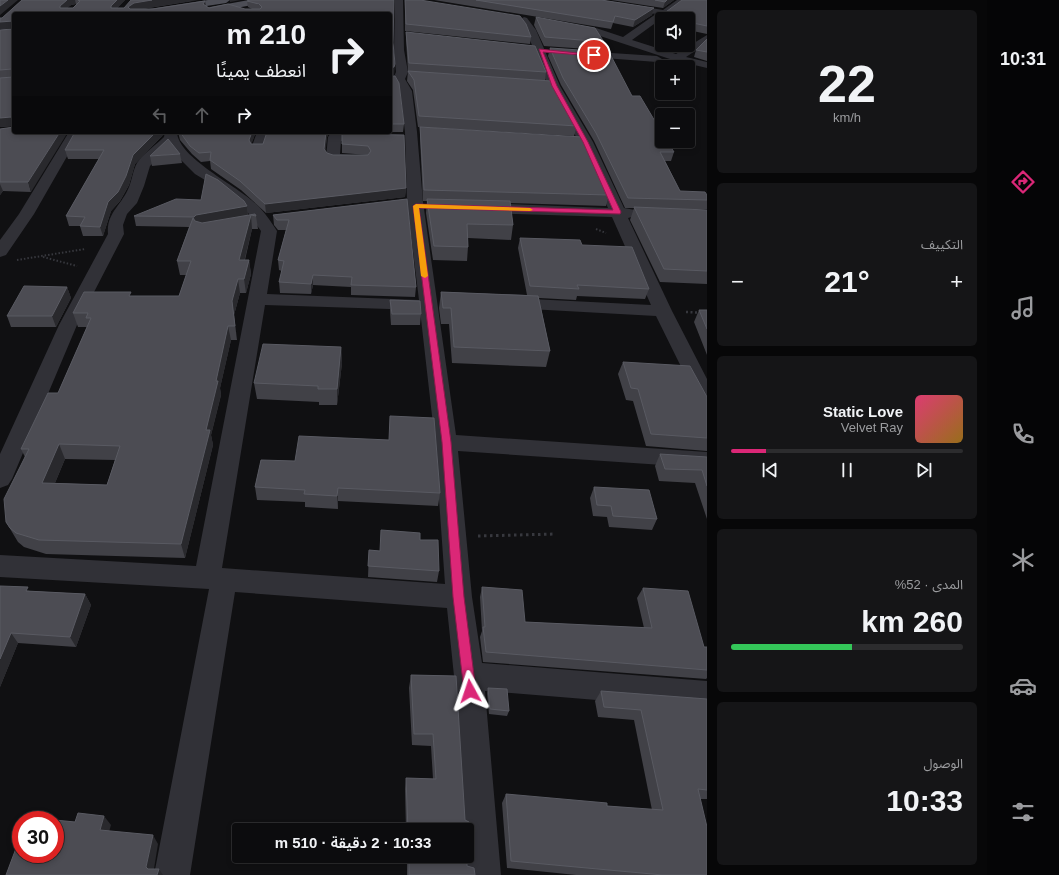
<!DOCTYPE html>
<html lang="ar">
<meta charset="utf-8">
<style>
:root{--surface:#0c0c0e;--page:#151517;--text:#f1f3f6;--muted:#9a9b9e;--line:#2c2c2e;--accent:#db2777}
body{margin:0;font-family:Arial,"Noto Sans Arabic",sans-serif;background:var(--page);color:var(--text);direction:rtl;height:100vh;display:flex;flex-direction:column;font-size:15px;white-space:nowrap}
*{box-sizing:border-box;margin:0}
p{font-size:13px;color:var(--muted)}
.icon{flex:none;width:22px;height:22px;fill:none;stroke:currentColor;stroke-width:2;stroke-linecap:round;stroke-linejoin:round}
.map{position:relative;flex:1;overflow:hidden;direction:ltr}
.drawer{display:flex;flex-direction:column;gap:10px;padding:10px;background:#070708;width:280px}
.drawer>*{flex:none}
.hud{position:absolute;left:12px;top:12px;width:380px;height:122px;border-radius:4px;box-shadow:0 2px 6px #0003,0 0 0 1px var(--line);direction:rtl;background:#0c0c0e;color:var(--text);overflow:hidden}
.fabs{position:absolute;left:655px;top:12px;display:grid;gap:8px}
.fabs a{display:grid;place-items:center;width:40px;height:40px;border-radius:4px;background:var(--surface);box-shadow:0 2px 6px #0003,0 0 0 1px var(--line);font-size:20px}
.speed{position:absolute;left:12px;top:811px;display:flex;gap:8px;font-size:20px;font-weight:700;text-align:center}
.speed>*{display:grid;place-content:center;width:52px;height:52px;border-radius:50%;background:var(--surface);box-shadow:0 2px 6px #0003,0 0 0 1px var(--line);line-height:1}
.speed .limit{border:6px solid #d22;background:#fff;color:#111}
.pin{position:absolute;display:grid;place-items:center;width:34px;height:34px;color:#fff;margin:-17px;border:2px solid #fff;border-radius:50%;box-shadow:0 1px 4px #0007}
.me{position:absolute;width:44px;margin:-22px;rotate:355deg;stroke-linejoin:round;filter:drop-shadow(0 0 3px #0008)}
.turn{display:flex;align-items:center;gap:14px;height:84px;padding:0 20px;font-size:18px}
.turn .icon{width:52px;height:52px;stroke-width:2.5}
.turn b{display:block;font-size:28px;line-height:34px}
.lanes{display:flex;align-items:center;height:38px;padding:0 20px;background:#0003;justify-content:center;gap:20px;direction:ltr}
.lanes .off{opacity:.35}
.big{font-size:30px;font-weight:600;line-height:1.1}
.drawer .widget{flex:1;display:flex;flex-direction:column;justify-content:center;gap:6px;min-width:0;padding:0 14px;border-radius:6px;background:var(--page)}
.drawer .dial{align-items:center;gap:0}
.dial b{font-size:52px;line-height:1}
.song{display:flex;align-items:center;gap:12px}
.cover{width:48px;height:48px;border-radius:6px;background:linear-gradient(135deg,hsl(340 70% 55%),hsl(40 70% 35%))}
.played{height:4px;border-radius:2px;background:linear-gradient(90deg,var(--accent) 15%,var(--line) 15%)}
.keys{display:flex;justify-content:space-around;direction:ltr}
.heat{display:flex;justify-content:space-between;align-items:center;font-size:22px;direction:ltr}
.charge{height:6px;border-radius:3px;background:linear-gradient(90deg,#34c759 52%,var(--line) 0)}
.trip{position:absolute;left:232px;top:823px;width:242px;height:40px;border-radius:4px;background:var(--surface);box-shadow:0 2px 6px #0003,0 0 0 1px var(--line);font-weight:600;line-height:40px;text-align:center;direction:rtl}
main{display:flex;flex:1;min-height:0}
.menu{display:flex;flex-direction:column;width:72px;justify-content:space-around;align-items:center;background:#050506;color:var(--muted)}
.menu .icon{width:28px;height:28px}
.menu .on{color:var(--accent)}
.menu b{font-size:18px;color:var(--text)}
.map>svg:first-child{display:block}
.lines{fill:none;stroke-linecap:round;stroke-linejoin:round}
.path-far2{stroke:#37383e;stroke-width:2;stroke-dasharray:1.5 2;stroke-linecap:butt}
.path-far1{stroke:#37383e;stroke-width:2.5;stroke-dasharray:2 2.5;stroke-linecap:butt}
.path{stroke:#37383e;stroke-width:3;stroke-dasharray:2.5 3.5;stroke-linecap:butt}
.minor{fill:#313137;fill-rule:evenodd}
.major{fill:#4d4e56;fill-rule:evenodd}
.wall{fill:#414147;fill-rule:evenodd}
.shaded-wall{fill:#29292d}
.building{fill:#4c4c53;stroke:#595a62;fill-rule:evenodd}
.route{fill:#db2777;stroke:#8e194d}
.slow{fill:#f59e0b}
</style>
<main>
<nav class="menu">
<b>10:31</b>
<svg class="icon on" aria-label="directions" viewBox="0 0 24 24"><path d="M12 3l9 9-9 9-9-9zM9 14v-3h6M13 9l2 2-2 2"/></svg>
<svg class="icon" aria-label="music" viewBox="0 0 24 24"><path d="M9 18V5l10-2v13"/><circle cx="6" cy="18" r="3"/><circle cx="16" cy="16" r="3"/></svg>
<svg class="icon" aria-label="phone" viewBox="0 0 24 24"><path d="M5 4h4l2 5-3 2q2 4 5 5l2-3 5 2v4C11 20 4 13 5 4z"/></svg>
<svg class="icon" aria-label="climate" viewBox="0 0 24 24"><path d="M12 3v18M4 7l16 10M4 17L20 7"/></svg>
<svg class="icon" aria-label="car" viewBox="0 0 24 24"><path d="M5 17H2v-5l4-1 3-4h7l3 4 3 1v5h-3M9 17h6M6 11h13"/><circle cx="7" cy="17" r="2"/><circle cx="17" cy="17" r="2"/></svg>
<svg class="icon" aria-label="filters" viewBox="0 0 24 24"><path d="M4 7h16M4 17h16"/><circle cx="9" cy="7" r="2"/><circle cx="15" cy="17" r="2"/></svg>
</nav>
<section class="drawer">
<div class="widget dial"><b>22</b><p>km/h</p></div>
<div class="widget"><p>التكييف</p>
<div class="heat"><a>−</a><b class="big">21°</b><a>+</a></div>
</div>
<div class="widget">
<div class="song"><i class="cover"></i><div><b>Static Love</b><p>Velvet Ray</p></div></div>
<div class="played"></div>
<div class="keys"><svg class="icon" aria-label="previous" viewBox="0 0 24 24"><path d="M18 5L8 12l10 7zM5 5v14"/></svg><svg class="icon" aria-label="pause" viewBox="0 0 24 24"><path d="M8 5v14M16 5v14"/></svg><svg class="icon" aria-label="next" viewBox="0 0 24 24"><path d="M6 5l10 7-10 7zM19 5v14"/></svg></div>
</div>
<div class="widget"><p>المدى · 52%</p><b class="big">260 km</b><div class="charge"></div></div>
<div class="widget"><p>الوصول</p><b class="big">10:33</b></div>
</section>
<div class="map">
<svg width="707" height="875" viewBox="0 0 707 875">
<rect width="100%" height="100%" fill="#101012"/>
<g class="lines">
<!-- path-far2 -->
<path class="path-far2" d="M596 229 606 233
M43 257 77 266
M17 260 85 249"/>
<!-- path-far1 -->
<path class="path-far1" d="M686 312 707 313"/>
<!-- path -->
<path class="path" d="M478 536 555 534"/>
<!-- minor -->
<path class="minor" d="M395 0H403L404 50 408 72 405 79 412 91 417 132 423 202 456 435 707 452V468L458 451 472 597 482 663 707 681V709L485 691 501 875H465L464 856H467V830H463L454 676 447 608 235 592 190 875H154L209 589 0 577V555L196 566 261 231 246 210 220 189 195 174 175 154 170 146 150 166 144 186 137 203 127 214 123 225 124 234 77 325 12 479 8 485 0 488V454L59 325 108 234C106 213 122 205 129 187 132 180 133 170 137 163 144 153 156 145 164 137L165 132H177C178 158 238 186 256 204 264 211 271 222 277 231L267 294 419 300 407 202 405 132 400 91 393 79 396 72 394 50ZM265 305 420 310 435 442 445 584 222 568Z
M581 0H602L663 10 677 0H687L632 40 676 54 707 35V43L686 57 707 62V68L673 60 594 34 565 29 563 27 565 25 568 24 596 28 623 37 656 14 585 3Z
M524 17 527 18 536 30 560 86 593 142 624 208 635 210 638 213 635 216 628 218 672 311 707 379V406L700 404 697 399 656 316 511 308 505 307 502 303 505 299 511 298 651 305 612 217 481 213 476 211 473 208 476 205 481 203 608 208 579 142 548 86 526 30 519 20Z
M581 51 657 56 662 59 657 62 577 56 576 54 577 52Z
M69 132H81L34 214 6 255 0 257V240L19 214Z
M257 132H269L263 152H253L251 149Z
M335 133 372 134 377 135 379 138 377 141 372 142 341 141 340 154 363 156 365 159 363 162C353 164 338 163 328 161L326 158 328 137 330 134Z"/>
<!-- major -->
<path class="major" d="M208 0H230L226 3 154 14H131L136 11Z
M249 0H267L263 3 210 13 205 10 210 7Z"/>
</g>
<!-- wall -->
<path class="wall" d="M22 0H125L117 8H124L198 0 142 9H153L205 1 206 6 209 8 252 9 248 7 247 1 393 43 394 72V75L390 76 14 14V126L0 127V30L13 29V28L0 29V18H2ZM76 4H77L73 8H67L71 5Z
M405 0H420L531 37 530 44 405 31Z
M434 0H601L654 8 652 15 633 27 613 23 611 29Z
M611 0H674L663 8Z
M707 0V34L688 30V19H662V25L657 24 659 17Z
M536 17 604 42 602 50 544 46 534 25Z
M406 32 546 72 545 80 577 126 574 136 418 127 413 90 407 81 408 71 406 40Z
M707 39V61L694 57 696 50Z
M550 48 632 96 674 152 671 161H665L680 191 707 195V209H674L707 210V284L660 282 630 220 634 208H625L594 141 561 85 548 56Z
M390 76 404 124 403 132H330L327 137 325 151 327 153 333 155H368L342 153V144L404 135 406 188 405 197 266 213 241 190 211 169 210 161 201 162 192 154 180 140 178 132H256L251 144H263L267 132H390Z
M14 127 31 192 3 191 0 195V129Z
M420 127 609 195 606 206 510 203 513 225 511 240 468 238V247L467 261 433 260 426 213 427 201H423L420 138Z
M163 135 135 164 129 185 120 201 111 211 103 236H83L80 226H69L66 216 99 159H68L65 150Z
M180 154 182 163 152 166 150 156Z
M407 199 416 287 415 297 351 295V287L313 285 311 294 280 293 279 282 282 271 279 270 278 260 286 230H278L274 225 273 215Z
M247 206 248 215 256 216 258 229H252L245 260H249L251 274 246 293H240L234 315 237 340H231L220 388 221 395 211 435 213 445 185 558 46 554 24 547 18 542 6 522 25 457 21 449 58 393 87 327H78L73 313 132 296H179L186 275H180L177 261 189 227 136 226 134 216ZM65 459 115 460 107 485 55 483Z
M520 238 582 245 649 289 645 299 577 296 576 300 539 298 550 351 546 367 452 363 449 324H441L439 308 441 292 527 295 518 248Z
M67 287 71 298 56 327H11L7 316Z
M390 300 421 314 420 325H391L390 311Z
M699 310H707V355L694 322Z
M341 347 342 363 337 405H319V402L257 399 254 383Z
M623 362 707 397V451L646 446 633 401 626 400 618 374Z
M660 454 707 457V519L695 483 659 481 655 466Z
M261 460 440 493 438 506 338 501V509L305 507V502L257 500 255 487Z
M594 487 657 519 652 530 609 527 607 517 593 516 590 498Z
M420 540 439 571 437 582 368 577 369 550 380 551Z
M0 586 30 591 85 594 91 605 76 647 18 643 0 687Z
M482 587 525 622 644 628 637 598 643 588 707 670V678L706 679 483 662 480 637 482 631 480 597Z
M411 675 456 676 465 820 469 822V845L467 851V830H406L405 789 406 778 433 779 431 746 412 745 409 688Z
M488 688 509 711 507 716 489 714 487 693Z
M601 691 707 699V799H700L707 875H576L507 868 502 803 506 794 607 806 652 810 634 720 598 717 595 701Z
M407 856H467V866L475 875H407Z"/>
<!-- shaded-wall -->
<path class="shaded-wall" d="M8 0H18L0 15V6Z
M67 0H75L76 4 71 5 62 13 60 8V6Z
M117 0H125L113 13V14L111 6Z
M152 0H198L136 10 130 14 128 7 134 3Z
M230 0H241L230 2Z
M667 0H674L663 8 665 2Z
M205 1 206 8 203 4Z
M654 8 652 15 633 27 635 20Z
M13 21 14 28 0 29V22Z
M395 64 394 75 390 76V68Z
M11 117 14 126 0 127V118Z
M60 132H68L31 192 28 182Z
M156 132H164L163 135 135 164 129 185 120 201 111 211 103 236 100 227 108 202 133 155Z
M252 132H256L250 148 249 140Z
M326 132H330L327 137 325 158 324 149Z
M0 184 3 191 0 195Z
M406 188 405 197 266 213 265 204Z
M247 206 248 216 196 227 194 217 196 215Z
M251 215 252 229 241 274 239 260Z
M249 260 251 274 246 293 244 279Z
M313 275V285L311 294V284Z
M238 279 240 293 234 315 237 340 232 301Z
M67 287 71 298 56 327 52 316Z
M228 326 231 340 220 388 221 395 211 435 213 445 185 558 181 544 206 430 216 381Z
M341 347 342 363 337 405V389Z
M59 444 65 459 49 497 42 483Z
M338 488V509L337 496Z
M85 594 91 605 76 647 70 637Z
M11 633 18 643 0 687V659Z
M104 816 111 825 107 839 100 830Z
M153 835 158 844 153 875 146 867Z
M159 869 163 875H157Z"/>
<!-- building -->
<path class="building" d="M0 0H8L0 6Z
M22 0H67L60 6V8H73L80 1 78 0H117L111 6V8H124L131 0H152L134 3 128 7 130 9H153L205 1 203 4 209 8 228 4 245 9H260L262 7 259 4 247 1 250 0H394L393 43 395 64 394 67 390 68V14H14V122H13L11 117 0 118V78L13 77 12 69 0 70V30L13 29V21L0 22V18H2Z
M405 0H420L520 16 526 24 531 37 406 24Z
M476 0H601L654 8 635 20 615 16 613 22Z
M655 0H667L665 2Z
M682 0H707V26L688 22V19H670L659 17Z
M536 17 595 28 604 42 545 37Z
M406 32 535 46 546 72 409 63Z
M707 39V52L696 50Z
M550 48 609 52 632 96H640L662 133V141H667L674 152H660L680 191 705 192 707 195V200L628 198 596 133 563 78Z
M408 71 551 81 577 126 419 116 414 80Z
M390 76H395L399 83 404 124H390Z
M14 127V132H60L28 182H0V129Z
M420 127 582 137 609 195 424 190Z
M75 132H156L133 155 126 176 118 192 108 202 100 227 80 226 85 217 66 216 104 150H65Z
M180 132H252L249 140 251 144H263L267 132H326L324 149 327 153 333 155H368L371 151 368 146 342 144V134L404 135 406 188 265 204 240 181 210 160 211 152 199 153 190 146Z
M168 139 180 154 150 156Z
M206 174 218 180 244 201 247 206 196 215 194 217 134 216 176 199 201 200Z
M407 199 416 287 351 285 352 277 313 275 311 284 279 282 284 261 278 260 289 220H277L273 215Z
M427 199 510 201 513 225 467 224 468 247 434 246Z
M634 207 707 210V271L664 269Z
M255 214 256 216 251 215 239 260H249L244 279H238L232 301 235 326H228L216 381H218L206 430H210L181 544 39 540 16 533 10 528 6 522 4 499 29 449H21L48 393H58L91 318H86L88 313H73L84 292H131L129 296H179L191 261H177L193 218 195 221 202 223ZM59 444 120 446 107 485 42 483Z
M520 238 580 240 582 245 632 247 649 289 577 285 579 289 530 286Z
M24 286 67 287 52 316H7Z
M441 292 538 296 550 351 454 347 451 308H443Z
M390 300 420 301 421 314H392Z
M699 310H707V329Z
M263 344 341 347 337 389H318V386L254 383Z
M623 362 690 366 707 397V438L651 434 638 389 631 388Z
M390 416 434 418 440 493 338 488 337 496 304 494 305 490 255 487 261 460 295 461 299 436 389 440Z
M660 454 707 457V486L702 470 665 469Z
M594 487 649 490 657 519 613 516 611 506 597 505Z
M381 530 420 533V540H438L439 571 368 566 369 550 380 551Z
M0 586 28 587 26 591 85 594 70 637 11 633 0 659Z
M482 587 522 590 525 622 652 628 643 588 688 591 704 647H707V670L486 652 483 627H485Z
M411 675 456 676 465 820 469 822V845L467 847V830H408L406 778 436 779 433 734H414Z
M488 688 507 689 509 711 490 709Z
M601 691 707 699V790L698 789 707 827V875H663L511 861 506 794 607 803V806L663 810 641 710 604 707Z
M78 813 104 816 100 830 153 835 146 867 148 869H159L157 875H6L21 835V854H55V820L75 822Z
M27 817 55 820H26Z
M409 856H467V866L474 868 475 875H409Z"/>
<!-- route -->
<path class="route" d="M539 49 597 55 594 56 543 52 557 86 588 142 621 212 620 214 419 208 451 442 464 597 476 691 474 695 470 697 465 695 464 691 453 597 442 442 413 206 416 204 613 210 583 142 552 86Z"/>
<!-- slow -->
<path class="slow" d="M416 204 530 208 533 210 530 211 419 208 428 276 425 278 421 276 413 206Z"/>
</svg>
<div class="fabs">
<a><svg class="icon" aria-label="sound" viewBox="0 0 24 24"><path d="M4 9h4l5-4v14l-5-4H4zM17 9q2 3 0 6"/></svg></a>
<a>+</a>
<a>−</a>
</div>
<div class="speed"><div class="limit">30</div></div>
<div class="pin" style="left:594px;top:55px;background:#d93025"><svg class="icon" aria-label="arrive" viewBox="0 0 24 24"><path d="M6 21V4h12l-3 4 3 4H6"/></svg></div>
<svg class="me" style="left:470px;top:691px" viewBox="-20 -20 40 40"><path d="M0-17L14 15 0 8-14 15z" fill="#db2777" stroke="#fff" stroke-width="4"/></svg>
<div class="trip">10:33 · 2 دقيقة · 510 m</div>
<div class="hud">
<div class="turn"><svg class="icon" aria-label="right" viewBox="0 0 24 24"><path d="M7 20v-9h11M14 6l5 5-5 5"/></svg><div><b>210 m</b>انعطف يمينًا</div></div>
<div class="lanes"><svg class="icon off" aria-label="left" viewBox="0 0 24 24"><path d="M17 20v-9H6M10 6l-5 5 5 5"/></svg><svg class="icon off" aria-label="ahead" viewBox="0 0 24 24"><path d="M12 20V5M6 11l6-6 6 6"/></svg><svg class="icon" aria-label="right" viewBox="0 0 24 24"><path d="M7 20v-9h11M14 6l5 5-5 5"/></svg></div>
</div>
</div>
</main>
